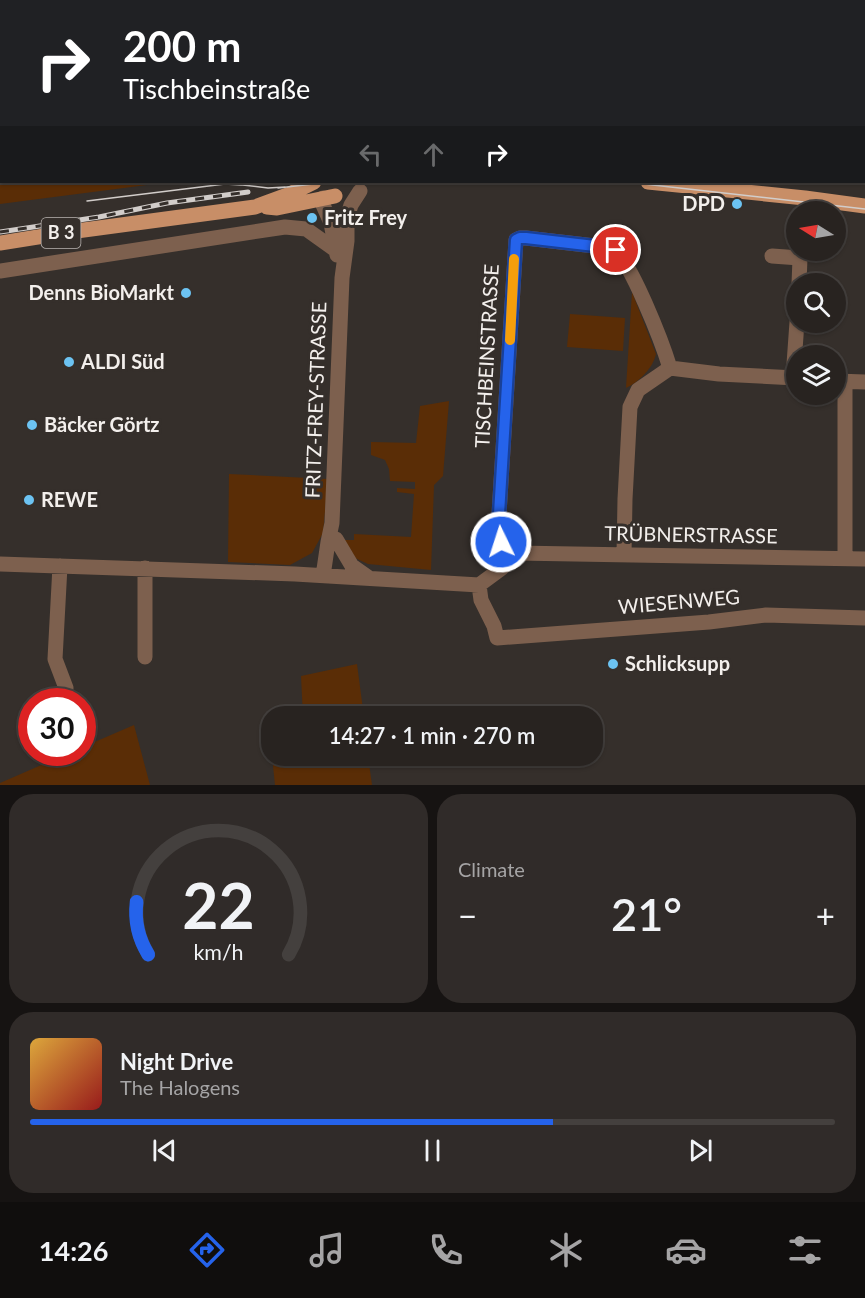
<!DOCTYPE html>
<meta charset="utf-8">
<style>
:root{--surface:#282320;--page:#302b29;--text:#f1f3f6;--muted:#a5a4a5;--line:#44403e;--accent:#2563eb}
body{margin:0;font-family:Lato,sans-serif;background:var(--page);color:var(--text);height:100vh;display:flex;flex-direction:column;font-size:22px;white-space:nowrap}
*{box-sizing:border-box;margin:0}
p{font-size:20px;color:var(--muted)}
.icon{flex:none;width:33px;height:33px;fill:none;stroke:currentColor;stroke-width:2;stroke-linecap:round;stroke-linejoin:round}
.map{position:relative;height:785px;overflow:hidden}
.sheet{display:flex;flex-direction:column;gap:9px;padding:9px;background:#161312;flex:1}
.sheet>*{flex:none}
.top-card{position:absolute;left:0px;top:0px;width:866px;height:183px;box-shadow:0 2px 4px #0004,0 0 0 2px var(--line);background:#202124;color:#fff;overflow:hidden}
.needle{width:39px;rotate:281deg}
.buttons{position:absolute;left:786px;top:201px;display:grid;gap:12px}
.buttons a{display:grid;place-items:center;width:60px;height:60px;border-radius:50%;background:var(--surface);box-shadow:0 2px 4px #0004,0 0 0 2px var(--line);font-size:30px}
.speed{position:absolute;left:18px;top:688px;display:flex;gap:12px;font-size:30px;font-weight:700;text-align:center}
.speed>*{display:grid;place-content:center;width:78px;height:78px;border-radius:50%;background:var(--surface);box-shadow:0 2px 4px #0004,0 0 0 2px var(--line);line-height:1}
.speed .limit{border:9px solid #d22;background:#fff;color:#111}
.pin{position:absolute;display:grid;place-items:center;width:51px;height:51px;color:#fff;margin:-26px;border:3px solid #fff;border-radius:50%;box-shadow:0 2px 6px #0007}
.me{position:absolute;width:66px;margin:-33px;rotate:356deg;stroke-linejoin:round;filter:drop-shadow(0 0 4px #0008)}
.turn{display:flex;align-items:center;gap:21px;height:126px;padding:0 24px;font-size:27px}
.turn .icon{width:78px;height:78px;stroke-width:2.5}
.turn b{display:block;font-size:42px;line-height:51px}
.lanes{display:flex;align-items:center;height:57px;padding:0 24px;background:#0003;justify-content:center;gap:30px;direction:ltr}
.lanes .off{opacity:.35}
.big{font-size:45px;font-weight:600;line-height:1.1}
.sheet .tile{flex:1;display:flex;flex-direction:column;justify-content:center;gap:9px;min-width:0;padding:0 21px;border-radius:24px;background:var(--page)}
.sheet .dial{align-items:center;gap:0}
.dial svg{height:156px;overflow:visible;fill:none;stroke:var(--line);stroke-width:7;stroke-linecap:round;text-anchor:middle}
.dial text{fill:var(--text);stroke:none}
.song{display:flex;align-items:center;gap:18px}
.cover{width:72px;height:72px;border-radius:9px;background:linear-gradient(135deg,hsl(40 70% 55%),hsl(0 70% 35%))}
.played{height:6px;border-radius:3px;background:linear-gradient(90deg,var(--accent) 65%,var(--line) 65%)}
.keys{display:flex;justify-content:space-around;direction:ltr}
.heat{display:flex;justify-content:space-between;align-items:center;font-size:33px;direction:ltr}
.sheet .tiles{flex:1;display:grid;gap:9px;grid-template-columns:1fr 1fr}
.tile:last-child{grid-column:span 2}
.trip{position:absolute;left:261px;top:706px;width:342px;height:60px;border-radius:24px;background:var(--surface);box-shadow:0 2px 4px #0004,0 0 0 2px var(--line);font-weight:600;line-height:60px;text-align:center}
.dock{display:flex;height:96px;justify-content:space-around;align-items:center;background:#100e0d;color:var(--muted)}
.dock .icon{width:42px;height:42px}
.dock .on{color:var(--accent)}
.dock b{font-size:27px;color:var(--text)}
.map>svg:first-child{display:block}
.green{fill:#5a2d06}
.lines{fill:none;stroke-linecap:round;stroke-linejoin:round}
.minor{stroke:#7d604e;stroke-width:15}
.major{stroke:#c88e67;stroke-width:15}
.tram{stroke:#d2cdca;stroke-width:1.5}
.rail-casing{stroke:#d2cdca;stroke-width:5}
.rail{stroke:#352f2b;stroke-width:3;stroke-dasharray:9;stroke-linecap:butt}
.route-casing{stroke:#184099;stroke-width:15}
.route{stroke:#2563eb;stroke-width:10}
.slow{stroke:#f59e0b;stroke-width:10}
.poi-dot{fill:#6cc3f2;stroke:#352f2b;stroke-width:2}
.labels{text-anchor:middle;stroke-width:6;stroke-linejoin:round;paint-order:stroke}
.shield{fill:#352f2b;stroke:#bab5b2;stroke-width:1.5}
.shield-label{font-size:18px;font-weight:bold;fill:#f3efec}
.poi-label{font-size:20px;font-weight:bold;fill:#f3efec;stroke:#352f2b;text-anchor:start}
.street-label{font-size:20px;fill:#f3efec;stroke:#352f2b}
</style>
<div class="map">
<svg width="865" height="785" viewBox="0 0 865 785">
<rect width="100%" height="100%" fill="#352f2b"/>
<!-- green -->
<path class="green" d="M5 0H433L432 2H2Z
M0 2H2V182H170L0 204Z
M632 292 656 354C653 368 639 382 626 388Z
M570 314 625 318 623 351 567 347Z
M449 401 443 476 434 485 431 570 368 564 357 559 345 549 344 540H354V534L411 537 414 494 397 492V488L415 489V482L390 481 389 469 385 460 371 455V442L416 443 420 406Z
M229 474 328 479 323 533 312 553 290 565 228 562Z
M357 664 364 717H303L301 676Z
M134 725 150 785H0V783L69 753H82L83 747Z
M272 756H368L372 785H275Z"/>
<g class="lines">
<!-- minor -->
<path class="minor" d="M543 2 544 0
M711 2V0
M864 32H865
M323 198V205L331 223 337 255
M772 256 800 258 799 284
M0 271 285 227 306 229 337 251
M670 368C663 345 630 258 612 248L526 238H520L516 240 498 530C501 544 503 548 516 553L865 559
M793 378 797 322
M836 381 865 382
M336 539 352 566 369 578
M624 555 625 499 630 407 638 390 670 368 719 374 796 378
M845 558V381
M0 564 295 574 479 585
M60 566 55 659 66 688
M323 576 328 542 332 523 342 278 347 241V218L351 205 360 191
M479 585 481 600 494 626 497 638 709 622 766 615 865 618
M479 585 502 568 516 553
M145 657V568"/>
<!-- major -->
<path class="major" d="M648 182 805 198 865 206
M267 207 277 208 335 196
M0 243 69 232 255 207 290 194 314 182"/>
<!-- tram -->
<path class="tram" d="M626 182 865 209
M234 184 268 188 285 187
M278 188 331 182
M87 201 225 184 241 185"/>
<!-- rail casing -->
<g class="rail-casing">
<path id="rail" d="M0 232 99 217 167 203 248 192"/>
</g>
<!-- rail -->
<use href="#rail" class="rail"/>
</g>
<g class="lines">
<!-- route casing -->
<g class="route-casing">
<path id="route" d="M501 542 498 530 516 240 520 238H526L612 248 616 250"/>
</g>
<!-- route -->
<use href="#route" class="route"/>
<!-- slow -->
<path class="slow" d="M510 340 514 259"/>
</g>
<!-- markers -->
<g class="poi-dot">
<circle cx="737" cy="204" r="6"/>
<circle cx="312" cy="218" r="6"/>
<circle cx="186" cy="293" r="6"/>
<circle cx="69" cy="362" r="6"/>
<circle cx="32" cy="425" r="6"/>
<circle cx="29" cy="500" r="6"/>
<circle cx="613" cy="664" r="6"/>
</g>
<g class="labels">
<!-- shield labels -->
<rect class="shield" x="41.5" y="218" width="39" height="30" rx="4.5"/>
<g class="shield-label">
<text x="61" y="239">B 3</text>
</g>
<!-- poi labels -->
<g class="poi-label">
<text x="725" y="211" text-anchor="end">DPD</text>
<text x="324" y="225">Fritz Frey</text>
<text x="174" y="300" text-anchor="end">Denns BioMarkt</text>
<text x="81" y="369">ALDI Süd</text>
<text x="44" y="432">Bäcker Görtz</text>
<text x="41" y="507">REWE</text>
<text x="625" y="671">Schlicksupp</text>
</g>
<!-- street labels -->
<g class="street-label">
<text transform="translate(487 356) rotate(-87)" y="7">TISCHBEINSTRASSE</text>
<text transform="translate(316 400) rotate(-88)" y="7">FRITZ-FREY-STRASSE</text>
<text transform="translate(691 535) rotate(1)" y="7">TRÜBNERSTRASSE</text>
<text transform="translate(679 602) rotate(-5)" y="7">WIESENWEG</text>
</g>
</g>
</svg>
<div class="buttons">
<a><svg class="needle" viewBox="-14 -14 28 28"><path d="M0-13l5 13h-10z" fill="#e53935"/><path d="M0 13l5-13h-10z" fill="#a5a4a5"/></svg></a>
<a><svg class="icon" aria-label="search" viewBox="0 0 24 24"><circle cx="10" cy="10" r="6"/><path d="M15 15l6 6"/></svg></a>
<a><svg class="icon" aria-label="layers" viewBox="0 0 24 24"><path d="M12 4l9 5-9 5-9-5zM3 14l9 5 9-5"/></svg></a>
</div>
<div class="speed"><div class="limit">30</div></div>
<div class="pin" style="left:616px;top:250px;background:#d93025"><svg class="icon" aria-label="arrive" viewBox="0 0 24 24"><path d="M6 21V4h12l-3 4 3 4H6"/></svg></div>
<svg class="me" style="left:501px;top:542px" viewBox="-20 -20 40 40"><circle r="17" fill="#2563eb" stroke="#fff" stroke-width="3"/><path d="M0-11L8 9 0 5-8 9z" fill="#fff"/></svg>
<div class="trip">14:27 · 1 min · 270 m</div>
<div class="top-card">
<div class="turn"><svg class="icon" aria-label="right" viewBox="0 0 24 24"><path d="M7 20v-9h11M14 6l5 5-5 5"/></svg><div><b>200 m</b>Tischbeinstraße</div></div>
<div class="lanes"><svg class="icon off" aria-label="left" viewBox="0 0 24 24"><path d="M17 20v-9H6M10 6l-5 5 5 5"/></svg><svg class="icon off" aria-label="ahead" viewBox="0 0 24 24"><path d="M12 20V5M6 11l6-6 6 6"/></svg><svg class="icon" aria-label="right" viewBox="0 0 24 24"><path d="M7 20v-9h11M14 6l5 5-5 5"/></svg></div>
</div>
</div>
<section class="sheet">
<div class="tiles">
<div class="tile dial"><svg viewBox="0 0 100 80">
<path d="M14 69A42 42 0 1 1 86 69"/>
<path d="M14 69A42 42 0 0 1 8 42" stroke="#2563eb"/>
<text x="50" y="56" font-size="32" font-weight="700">22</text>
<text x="50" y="72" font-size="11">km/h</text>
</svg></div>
<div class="tile"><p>Climate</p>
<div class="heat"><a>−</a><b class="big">21°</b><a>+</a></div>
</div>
<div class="tile">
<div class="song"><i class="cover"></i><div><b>Night Drive</b><p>The Halogens</p></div></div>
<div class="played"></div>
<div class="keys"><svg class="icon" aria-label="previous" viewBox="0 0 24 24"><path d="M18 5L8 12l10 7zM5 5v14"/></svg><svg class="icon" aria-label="pause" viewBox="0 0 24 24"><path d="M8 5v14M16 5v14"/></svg><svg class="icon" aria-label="next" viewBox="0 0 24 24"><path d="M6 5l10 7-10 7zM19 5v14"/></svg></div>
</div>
</div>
</section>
<nav class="dock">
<b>14:26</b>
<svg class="icon on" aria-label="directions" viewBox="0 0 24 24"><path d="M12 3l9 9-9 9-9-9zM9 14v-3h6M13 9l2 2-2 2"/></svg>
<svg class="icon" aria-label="music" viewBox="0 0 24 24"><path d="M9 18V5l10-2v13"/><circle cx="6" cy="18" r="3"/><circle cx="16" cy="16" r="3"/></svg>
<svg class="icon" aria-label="phone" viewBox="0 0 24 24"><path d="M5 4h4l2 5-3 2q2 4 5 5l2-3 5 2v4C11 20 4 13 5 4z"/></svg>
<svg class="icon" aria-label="climate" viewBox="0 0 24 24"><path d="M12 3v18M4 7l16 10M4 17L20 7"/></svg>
<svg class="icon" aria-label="car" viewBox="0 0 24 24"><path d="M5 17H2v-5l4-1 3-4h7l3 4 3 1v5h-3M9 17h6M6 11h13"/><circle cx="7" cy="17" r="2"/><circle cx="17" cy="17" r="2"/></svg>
<svg class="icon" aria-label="filters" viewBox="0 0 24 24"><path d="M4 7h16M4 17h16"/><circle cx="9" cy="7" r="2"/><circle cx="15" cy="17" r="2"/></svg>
</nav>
